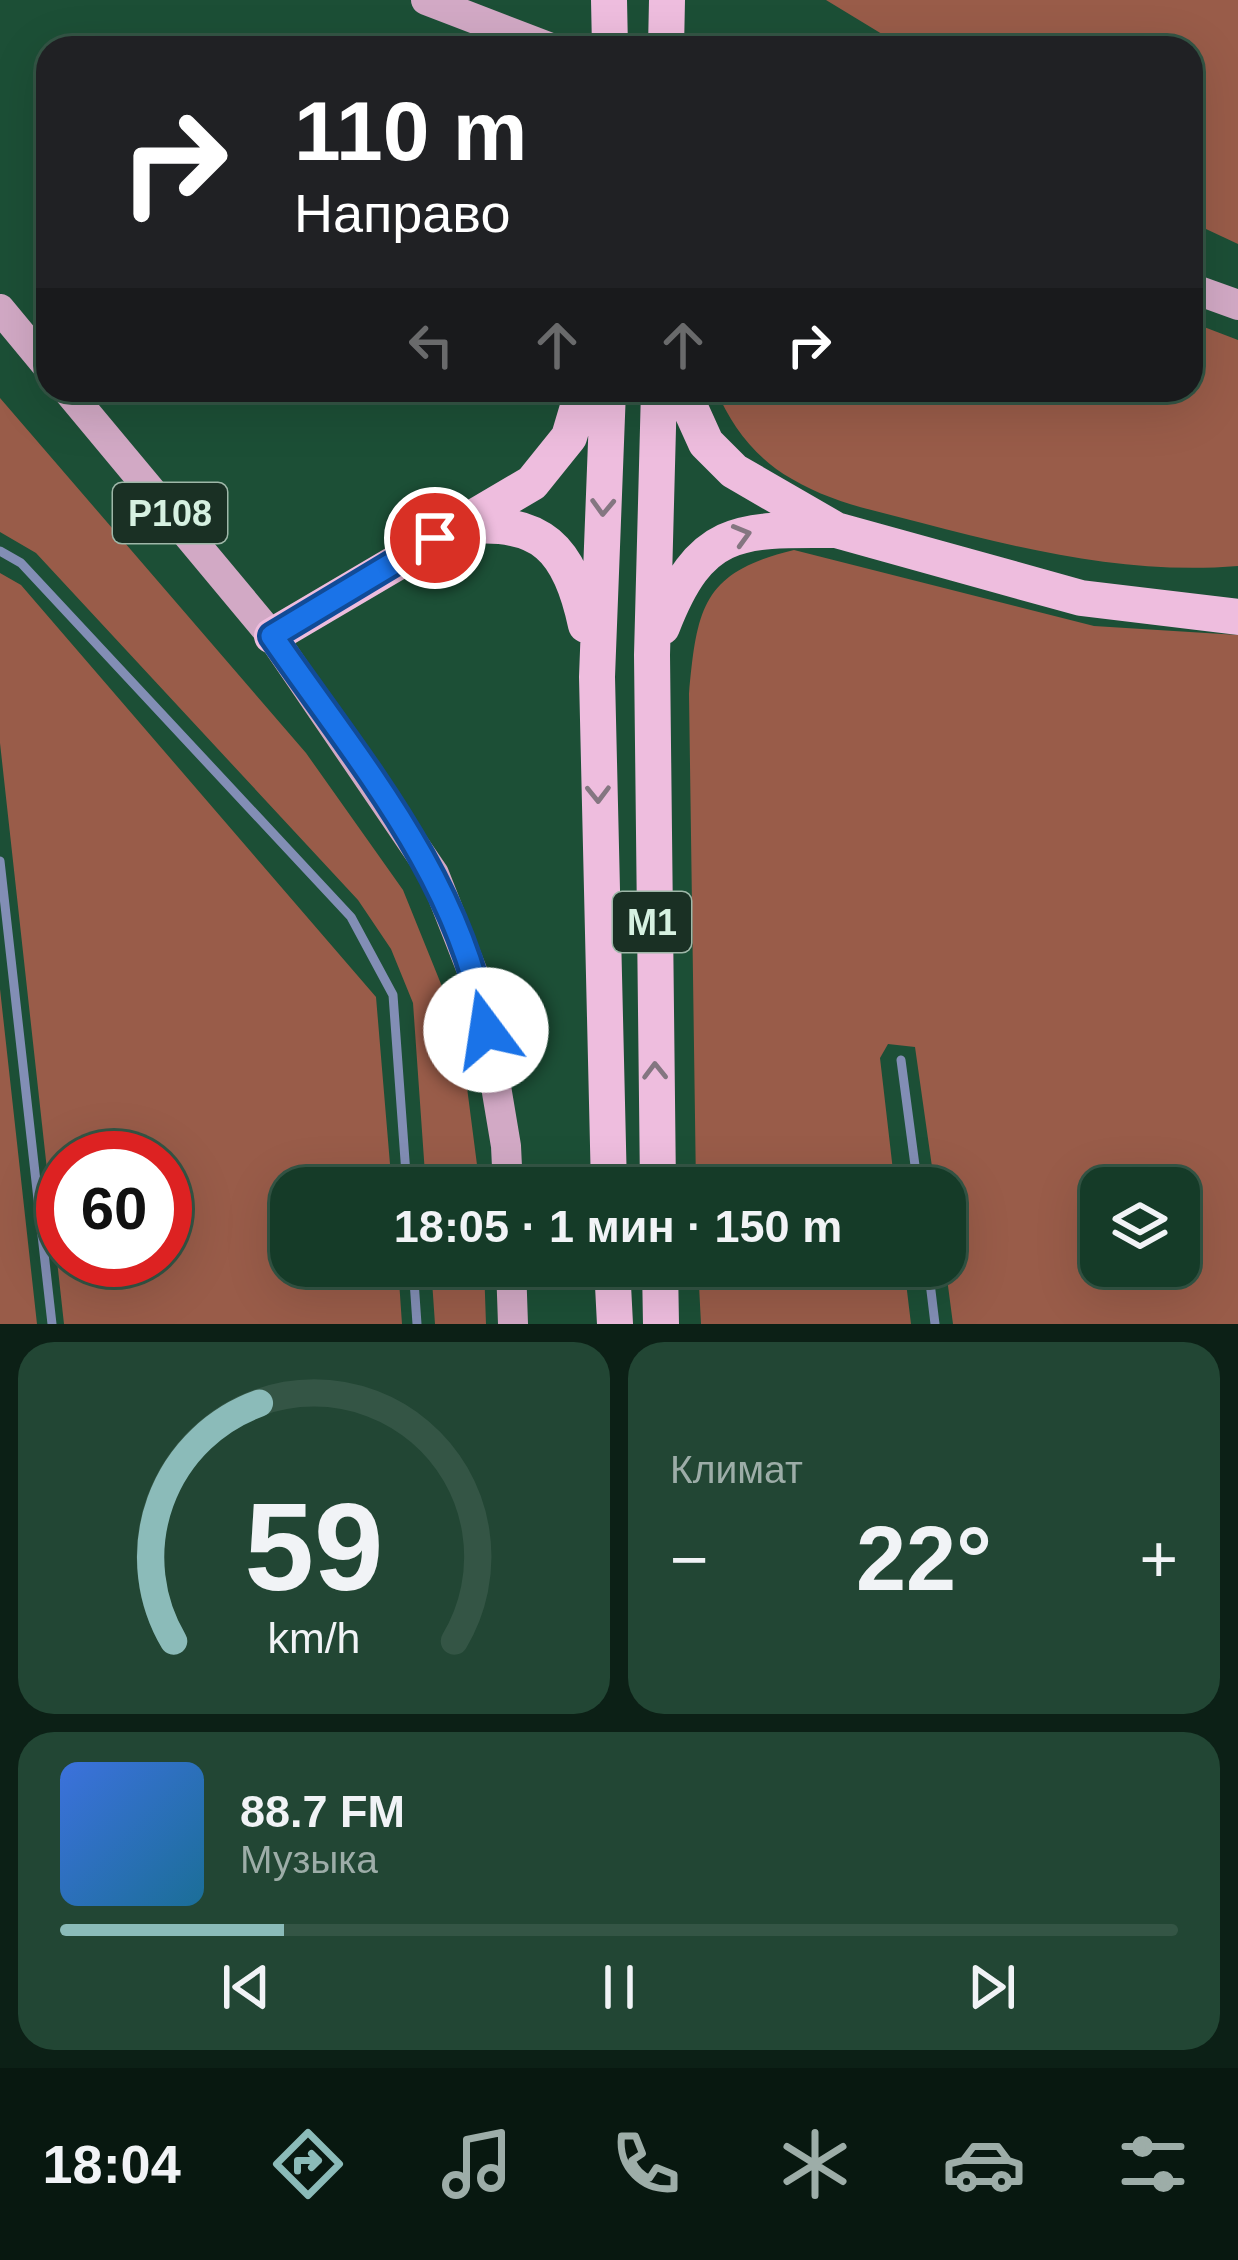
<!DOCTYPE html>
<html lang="ru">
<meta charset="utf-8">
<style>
:root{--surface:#153b28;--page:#224634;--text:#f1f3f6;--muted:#9dada8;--line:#345545;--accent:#8bbbb9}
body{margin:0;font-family:Helvetica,sans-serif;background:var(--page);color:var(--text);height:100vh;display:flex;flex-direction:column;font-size:45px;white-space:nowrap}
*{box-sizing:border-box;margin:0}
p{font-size:39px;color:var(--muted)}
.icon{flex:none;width:66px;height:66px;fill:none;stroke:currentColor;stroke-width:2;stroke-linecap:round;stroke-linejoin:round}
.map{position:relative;height:1324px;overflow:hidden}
.side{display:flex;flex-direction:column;gap:18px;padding:18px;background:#0c2016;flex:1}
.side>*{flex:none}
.top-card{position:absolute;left:36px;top:36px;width:1167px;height:366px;border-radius:36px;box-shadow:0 12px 48px #0002,0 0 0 3px var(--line);background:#202124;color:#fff;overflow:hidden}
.buttons{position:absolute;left:1080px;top:1167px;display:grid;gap:24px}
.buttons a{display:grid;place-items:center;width:120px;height:120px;border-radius:24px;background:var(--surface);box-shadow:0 12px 48px #0002,0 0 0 3px var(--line);font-size:60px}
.speed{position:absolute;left:36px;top:1131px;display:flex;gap:24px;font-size:60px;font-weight:700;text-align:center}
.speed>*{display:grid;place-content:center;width:156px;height:156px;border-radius:50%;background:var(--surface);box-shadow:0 12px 48px #0002,0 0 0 3px var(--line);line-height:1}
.speed .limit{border:18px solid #d22;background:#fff;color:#111}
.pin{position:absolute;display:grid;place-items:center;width:102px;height:102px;color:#fff;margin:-51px;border:6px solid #fff;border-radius:50%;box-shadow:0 3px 12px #0007}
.me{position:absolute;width:132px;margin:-66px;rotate:346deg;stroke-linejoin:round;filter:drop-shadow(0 0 9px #0008)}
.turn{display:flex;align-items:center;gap:42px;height:252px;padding:0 60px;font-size:54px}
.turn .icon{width:156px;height:156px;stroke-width:2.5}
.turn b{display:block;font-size:84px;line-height:102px}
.lanes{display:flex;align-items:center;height:114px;padding:0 60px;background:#0003;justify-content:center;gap:60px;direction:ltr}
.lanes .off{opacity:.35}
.big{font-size:90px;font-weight:600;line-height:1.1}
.side .widget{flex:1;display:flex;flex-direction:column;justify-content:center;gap:18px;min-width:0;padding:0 42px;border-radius:36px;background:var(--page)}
.side .dial{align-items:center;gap:0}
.dial svg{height:312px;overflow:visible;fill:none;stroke:var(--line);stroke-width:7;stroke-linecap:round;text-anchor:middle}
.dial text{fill:var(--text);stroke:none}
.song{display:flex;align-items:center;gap:36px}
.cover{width:144px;height:144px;border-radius:18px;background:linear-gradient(135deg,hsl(220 70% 55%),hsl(200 70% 35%))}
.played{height:12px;border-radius:6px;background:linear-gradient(90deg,var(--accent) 20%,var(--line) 20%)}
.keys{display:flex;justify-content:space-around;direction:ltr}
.heat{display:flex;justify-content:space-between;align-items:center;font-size:66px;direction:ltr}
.side .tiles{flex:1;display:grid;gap:18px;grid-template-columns:1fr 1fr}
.widget:last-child{grid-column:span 2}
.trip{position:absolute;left:270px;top:1167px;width:696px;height:120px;border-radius:36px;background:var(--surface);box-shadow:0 12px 48px #0002,0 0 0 3px var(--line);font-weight:600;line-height:120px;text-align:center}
.tab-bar{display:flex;height:192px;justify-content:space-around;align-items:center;background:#081810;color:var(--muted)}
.tab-bar .icon{width:84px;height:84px}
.tab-bar .active{color:var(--accent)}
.tab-bar b{font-size:54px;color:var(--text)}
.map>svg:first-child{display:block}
.green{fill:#995c49;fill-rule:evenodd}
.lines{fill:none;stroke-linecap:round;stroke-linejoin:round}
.stream{stroke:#828eb5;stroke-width:9}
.primary{stroke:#d2a9c5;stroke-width:30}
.motorway{stroke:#eebdde;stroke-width:36}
.oneway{stroke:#847681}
.route-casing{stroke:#114b97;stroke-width:30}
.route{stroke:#1a73e8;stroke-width:21}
.labels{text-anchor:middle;stroke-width:12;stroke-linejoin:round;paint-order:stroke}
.shield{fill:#1a3024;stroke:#9eb7a8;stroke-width:3}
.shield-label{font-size:36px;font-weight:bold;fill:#d6f1e1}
</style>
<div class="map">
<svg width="1238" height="1324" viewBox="0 0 1238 1324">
<rect width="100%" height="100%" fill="#1c4f36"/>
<!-- green -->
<path class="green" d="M826 0H1238V244L1191 222V48H905Z
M1191 322 1238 340V566C1130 575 1025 550 922 523 877 511 832 503 792 479 756 459 732 427 716 390H1191Z
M0 398 306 753 403 890 441 984 465 1072 480 1188H426L413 1003 391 949 358 900 36 553 0 532Z
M794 550 1094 626 1238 635V1324H953L945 1263V1188H935L915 1047 888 1044 880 1058 895 1188H696L689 694C697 607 703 572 794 550ZM1179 1188V1266H1101V1188Z
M0 573 21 585 376 997 392 1188H291V1266H398L402 1324H64L0 743ZM63 1158H165V1260H63Z
M0 989 37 1324H0Z
M431 1266H484L486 1324H435Z
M698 1266H904L911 1324H701Z"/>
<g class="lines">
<!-- stream -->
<path class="stream" d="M0 551 21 563 351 917 393 995 407 1188
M0 861 52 1324
M901 1060 918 1188
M413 1266 417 1324
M928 1266 935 1324"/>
<!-- primary -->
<path class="primary" d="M426 0 551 48
M1191 288 1238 305
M0 309 48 367
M67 390 272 636 434 874 480 991 506 1146 508 1188
M511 1266 513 1324"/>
<!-- motorway -->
<path class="motorway" d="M609 0 610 48
M666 48 667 0
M608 390 597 677 609 1188
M682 390 706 443 734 471 836 530 1081 598 1238 617
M461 527C542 518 570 549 586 625
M662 627C700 529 736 529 833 530
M272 636 532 483 569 437 583 390
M658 1188 652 655 659 390
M612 1266 615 1324
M660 1266 661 1324"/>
</g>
<!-- one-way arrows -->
<defs><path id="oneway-chevron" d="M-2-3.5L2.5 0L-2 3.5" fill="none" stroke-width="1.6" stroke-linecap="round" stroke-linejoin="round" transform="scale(3)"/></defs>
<g class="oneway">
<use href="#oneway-chevron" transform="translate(603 507) rotate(92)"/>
<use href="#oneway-chevron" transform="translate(742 535) rotate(-16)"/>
<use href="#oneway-chevron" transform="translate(598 794) rotate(89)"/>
<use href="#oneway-chevron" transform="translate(655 1071) rotate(-91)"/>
</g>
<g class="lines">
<!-- route casing -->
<g class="route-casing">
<path id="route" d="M435 538 272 636C357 759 461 879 486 1030"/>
</g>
<!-- route -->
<use href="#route" class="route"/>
</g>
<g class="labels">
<!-- shield labels -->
<g class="shield">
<rect x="113" y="483" width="114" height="60" rx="9"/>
<rect x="613" y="892" width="78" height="60" rx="9"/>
</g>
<g class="shield-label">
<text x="170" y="526">Р108</text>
<text x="652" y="935">М1</text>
</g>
</g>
</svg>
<div class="buttons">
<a><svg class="icon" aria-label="layers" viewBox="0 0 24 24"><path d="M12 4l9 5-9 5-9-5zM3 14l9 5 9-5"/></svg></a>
</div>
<div class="speed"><div class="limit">60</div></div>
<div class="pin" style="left:435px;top:538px;background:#d93025"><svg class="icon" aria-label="arrive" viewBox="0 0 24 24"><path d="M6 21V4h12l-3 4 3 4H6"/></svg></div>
<svg class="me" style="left:486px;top:1030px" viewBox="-20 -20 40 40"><circle r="19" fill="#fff"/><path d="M0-13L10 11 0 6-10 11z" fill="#1a73e8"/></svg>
<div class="trip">18:05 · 1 мин · 150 m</div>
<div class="top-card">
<div class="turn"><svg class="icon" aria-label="right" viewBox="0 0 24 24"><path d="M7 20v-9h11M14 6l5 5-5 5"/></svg><div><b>110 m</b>Направо</div></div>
<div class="lanes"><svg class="icon off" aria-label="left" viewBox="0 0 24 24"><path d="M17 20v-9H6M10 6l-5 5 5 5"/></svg><svg class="icon off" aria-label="ahead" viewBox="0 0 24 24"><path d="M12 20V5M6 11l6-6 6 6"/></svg><svg class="icon off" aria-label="ahead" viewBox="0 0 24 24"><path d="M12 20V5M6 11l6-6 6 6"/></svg><svg class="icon" aria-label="right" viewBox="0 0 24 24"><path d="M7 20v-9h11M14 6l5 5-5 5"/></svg></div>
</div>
</div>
<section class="side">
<div class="tiles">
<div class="widget dial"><svg viewBox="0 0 100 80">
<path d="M14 69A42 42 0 1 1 86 69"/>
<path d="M14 69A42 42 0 0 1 36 8" stroke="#8bbbb9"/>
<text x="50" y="56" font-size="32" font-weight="700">59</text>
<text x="50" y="72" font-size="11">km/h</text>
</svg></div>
<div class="widget"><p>Климат</p>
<div class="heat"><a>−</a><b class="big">22°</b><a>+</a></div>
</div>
<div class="widget">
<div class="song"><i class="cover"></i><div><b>88.7 FM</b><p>Музыка</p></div></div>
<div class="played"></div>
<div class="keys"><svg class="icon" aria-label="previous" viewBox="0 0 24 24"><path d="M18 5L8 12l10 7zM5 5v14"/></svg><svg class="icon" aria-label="pause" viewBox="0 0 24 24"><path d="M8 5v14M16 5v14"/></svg><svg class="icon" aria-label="next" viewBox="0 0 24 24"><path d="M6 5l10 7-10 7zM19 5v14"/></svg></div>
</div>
</div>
</section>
<nav class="tab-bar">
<b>18:04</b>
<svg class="icon active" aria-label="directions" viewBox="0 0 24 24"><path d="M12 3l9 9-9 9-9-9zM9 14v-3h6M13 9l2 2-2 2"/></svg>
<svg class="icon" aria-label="music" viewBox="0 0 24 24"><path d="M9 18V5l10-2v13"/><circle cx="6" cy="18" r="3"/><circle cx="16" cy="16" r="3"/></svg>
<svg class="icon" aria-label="phone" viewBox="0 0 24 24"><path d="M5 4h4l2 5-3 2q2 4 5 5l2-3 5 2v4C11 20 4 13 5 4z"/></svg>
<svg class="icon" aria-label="climate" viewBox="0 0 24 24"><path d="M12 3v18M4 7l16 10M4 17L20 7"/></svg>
<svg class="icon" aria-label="car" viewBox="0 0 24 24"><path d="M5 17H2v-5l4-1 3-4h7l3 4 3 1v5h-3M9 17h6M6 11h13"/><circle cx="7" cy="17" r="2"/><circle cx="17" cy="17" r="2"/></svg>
<svg class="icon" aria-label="filters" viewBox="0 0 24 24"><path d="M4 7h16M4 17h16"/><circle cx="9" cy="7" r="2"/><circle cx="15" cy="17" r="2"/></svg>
</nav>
